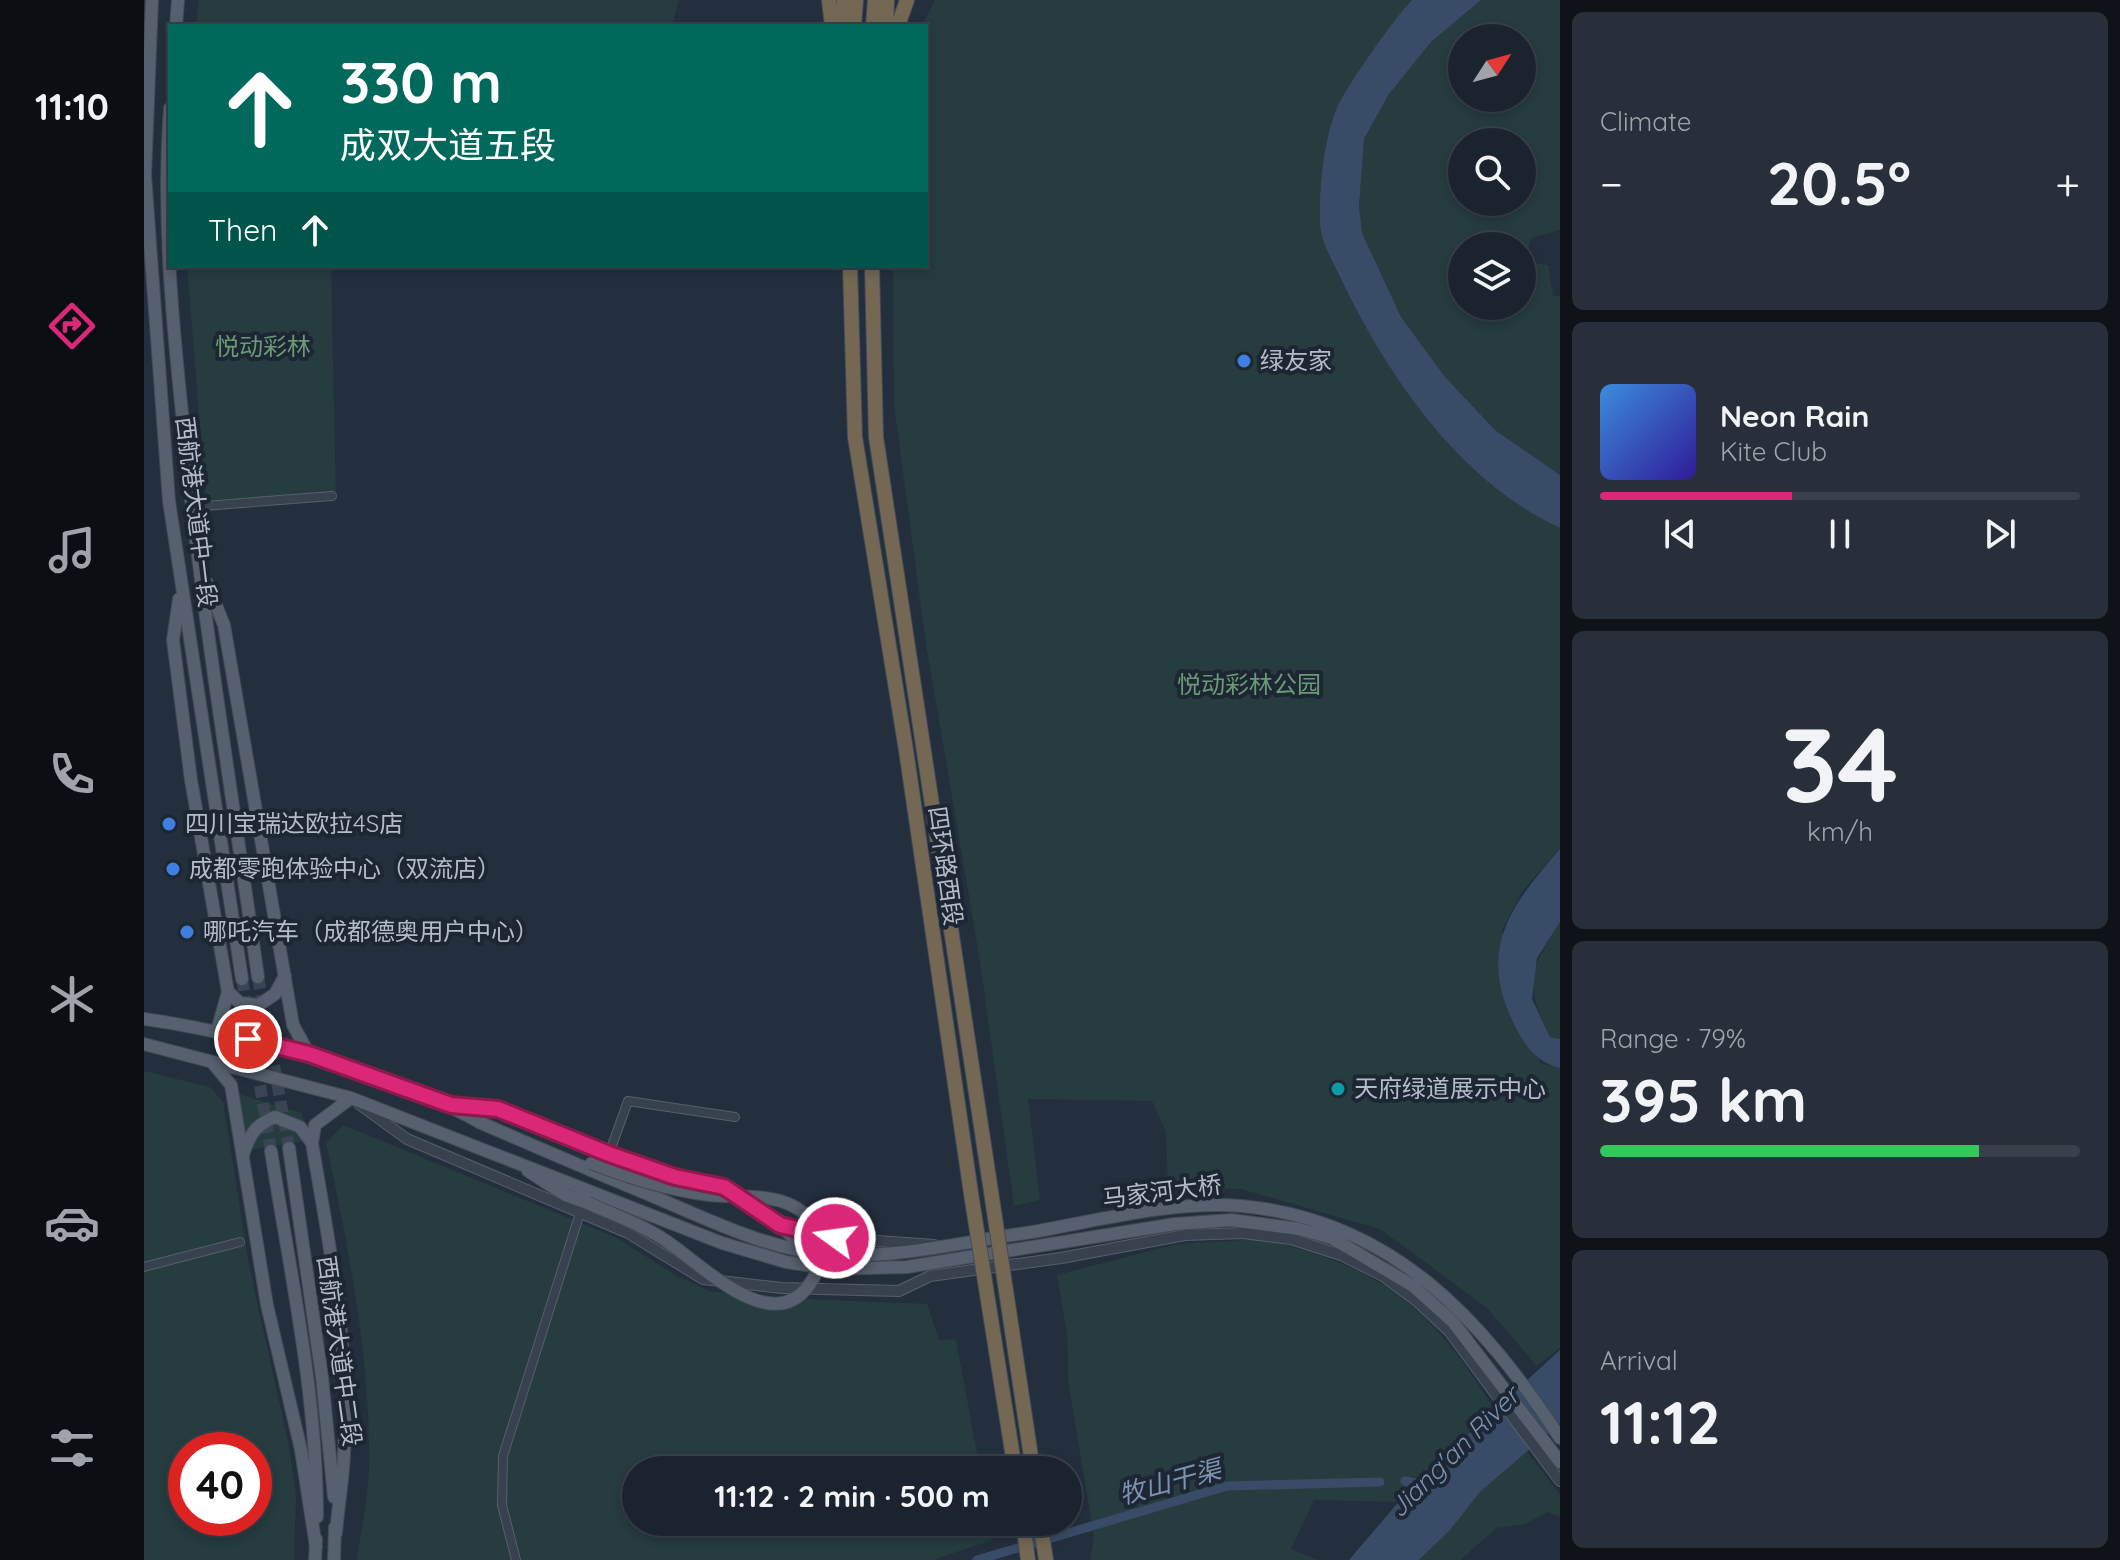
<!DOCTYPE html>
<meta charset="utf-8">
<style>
:root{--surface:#1b232e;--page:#282f3a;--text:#f1f3f6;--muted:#a0a4aa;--line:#39404a;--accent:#db2777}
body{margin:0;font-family:Quicksand,"Noto Sans SC",sans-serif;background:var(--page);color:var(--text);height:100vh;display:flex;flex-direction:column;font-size:30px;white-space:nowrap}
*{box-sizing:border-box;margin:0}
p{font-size:26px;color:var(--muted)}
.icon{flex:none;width:44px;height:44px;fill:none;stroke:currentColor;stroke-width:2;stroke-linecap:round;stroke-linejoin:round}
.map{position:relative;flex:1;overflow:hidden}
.drawer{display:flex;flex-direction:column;gap:12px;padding:12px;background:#0f1319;width:560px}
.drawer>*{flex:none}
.top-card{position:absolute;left:24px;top:24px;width:760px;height:244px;border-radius:0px;box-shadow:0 4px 12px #0003,0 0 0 2px var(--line);background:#00695c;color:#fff;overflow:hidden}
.needle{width:52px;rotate:54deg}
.tools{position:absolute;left:1304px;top:24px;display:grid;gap:16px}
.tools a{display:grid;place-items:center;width:88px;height:88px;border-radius:50%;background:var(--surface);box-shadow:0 4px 12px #0003,0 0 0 2px var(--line);font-size:40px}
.speed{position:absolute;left:24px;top:1432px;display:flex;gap:16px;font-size:40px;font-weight:700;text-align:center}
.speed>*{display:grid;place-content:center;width:104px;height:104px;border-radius:50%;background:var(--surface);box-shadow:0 4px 12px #0003,0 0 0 2px var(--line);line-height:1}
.speed .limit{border:12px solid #d22;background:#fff;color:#111}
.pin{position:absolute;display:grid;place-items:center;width:68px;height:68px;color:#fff;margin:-34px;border:4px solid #fff;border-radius:50%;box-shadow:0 2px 8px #0007}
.me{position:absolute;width:88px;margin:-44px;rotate:284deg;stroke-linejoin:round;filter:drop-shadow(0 0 6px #0008)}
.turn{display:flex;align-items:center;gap:28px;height:168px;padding:0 40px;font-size:36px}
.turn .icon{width:104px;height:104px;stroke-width:2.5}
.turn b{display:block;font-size:56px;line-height:68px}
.then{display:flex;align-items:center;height:76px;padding:0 40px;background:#0003;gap:16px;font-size:30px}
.big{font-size:60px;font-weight:700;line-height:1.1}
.drawer .tile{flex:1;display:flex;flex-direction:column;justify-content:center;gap:12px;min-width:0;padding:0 28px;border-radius:12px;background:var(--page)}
.drawer .dial{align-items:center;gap:0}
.dial b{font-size:104px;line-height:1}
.song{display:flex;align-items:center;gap:24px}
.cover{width:96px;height:96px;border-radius:12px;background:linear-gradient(135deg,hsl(210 70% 55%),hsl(250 70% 35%))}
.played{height:8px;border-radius:4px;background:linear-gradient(90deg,var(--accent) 40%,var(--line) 40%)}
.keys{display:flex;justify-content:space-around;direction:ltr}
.heat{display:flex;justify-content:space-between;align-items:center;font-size:44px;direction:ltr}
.charge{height:12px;border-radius:6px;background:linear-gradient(90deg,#34c759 79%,var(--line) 0)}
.trip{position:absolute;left:478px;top:1456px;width:460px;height:80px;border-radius:40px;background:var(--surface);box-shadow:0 4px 12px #0003,0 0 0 2px var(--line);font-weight:700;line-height:80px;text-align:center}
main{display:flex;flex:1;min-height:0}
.tabs{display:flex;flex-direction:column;width:144px;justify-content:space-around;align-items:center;background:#0b0e12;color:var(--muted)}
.tabs .icon{width:56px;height:56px}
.tabs .current{color:var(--accent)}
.tabs b{font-size:36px;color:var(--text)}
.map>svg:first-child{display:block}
.green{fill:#263c3f;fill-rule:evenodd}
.water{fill:#394c67}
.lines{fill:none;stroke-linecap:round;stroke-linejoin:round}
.canal{stroke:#394c67;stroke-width:9}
.primary-tunnel{stroke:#3a4453;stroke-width:12;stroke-dasharray:12 6;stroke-linecap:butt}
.minor-casing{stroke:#565f6c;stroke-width:10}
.tertiary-casing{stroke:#565f6c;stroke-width:12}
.primary-casing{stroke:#414a57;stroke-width:14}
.motorway-casing{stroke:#434c59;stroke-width:16}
.minor{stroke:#38414e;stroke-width:8}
.tertiary{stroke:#38414e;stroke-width:10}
.primary{stroke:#56606e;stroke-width:12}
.motorway{stroke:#746855;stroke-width:14}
.primary-bridge-casing{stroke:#414a57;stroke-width:14;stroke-linecap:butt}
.motorway-bridge-casing{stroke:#434c59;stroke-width:16;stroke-linecap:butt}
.primary-bridge{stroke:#56606e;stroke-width:12}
.motorway-bridge{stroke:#746855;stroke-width:14}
.route-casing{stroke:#8e194d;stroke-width:20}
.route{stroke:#db2777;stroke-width:14}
.shop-dot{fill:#3f7fe0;stroke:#1d2633;stroke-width:3}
.culture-dot{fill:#0f9aa8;stroke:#1d2633;stroke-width:3}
.labels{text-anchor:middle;stroke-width:8;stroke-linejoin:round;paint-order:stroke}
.park-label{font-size:24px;fill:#6b9a76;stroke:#1d2633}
.poi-label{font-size:24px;fill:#b4bcc9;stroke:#1d2633;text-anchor:start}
.street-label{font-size:24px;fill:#b4bcc9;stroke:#1d2633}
.water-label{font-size:26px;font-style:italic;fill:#7c92b1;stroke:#1d2633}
</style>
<main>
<nav class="tabs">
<b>11:10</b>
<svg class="icon current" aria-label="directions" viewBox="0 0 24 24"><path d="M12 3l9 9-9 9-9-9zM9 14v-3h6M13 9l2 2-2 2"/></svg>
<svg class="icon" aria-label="music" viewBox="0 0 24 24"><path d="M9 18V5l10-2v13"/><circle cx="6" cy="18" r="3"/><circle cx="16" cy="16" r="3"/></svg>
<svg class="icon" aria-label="phone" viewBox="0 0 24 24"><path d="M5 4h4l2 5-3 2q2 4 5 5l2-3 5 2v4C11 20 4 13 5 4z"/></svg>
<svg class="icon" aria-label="climate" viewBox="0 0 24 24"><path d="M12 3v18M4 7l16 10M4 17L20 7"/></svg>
<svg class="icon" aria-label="car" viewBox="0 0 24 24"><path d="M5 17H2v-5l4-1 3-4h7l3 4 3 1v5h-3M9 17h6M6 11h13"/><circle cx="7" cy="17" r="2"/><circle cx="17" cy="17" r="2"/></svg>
<svg class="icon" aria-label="filters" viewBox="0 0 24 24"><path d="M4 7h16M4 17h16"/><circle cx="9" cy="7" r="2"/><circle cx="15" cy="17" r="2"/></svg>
</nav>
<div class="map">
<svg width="1416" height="1560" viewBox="0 0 1416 1560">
<rect width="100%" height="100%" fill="#242f3e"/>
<!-- green -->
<path class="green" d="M55 0H535L528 26H52Z
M791 0H1268C1252 17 1200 89 1192 110 1179 143 1175 189 1176 224 1177 244 1190 263 1198 281 1244 377 1316 482 1416 528V849L1379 890 1358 930 1396 1063 1416 1068V1348L1393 1366 1342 1307 1236 1229 1097 1189 1024 1186 1022 1132 1008 1101 884 1099 896 1200 870 1206 836 961 782 644 750 404 749 266H782V26H778Z
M1337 0H1416V230L1387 238 1381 262 1404 265 1409 296H1416V475L1351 430 1301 377 1257 317 1218 233 1215 206 1220 139 1245 94 1287 42ZM1318 38H1378V98H1318ZM1318 142H1378V202H1318ZM1318 246H1378V306H1318Z
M43 266H187L192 499 62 500Z
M1416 922V1039L1406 1037C1380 983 1385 972 1416 922Z
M0 1071 66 1087 79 1102 105 1265 145 1446 152 1495 150 1560H0ZM42 1450H110V1518H42Z
M91 1093 158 1113 161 1125 143 1117 99 1140Z
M131 1121 147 1125 161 1141 104 1150 107 1138Z
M199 1125 473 1238 533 1276 566 1291 614 1297 783 1304 795 1340 812 1339 836 1470H492V1522H845L848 1540 789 1560H213C217 1530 224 1499 225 1469 227 1359 205 1250 182 1143Z
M1117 1239C1236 1266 1286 1305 1350 1409L1254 1502 1170 1500 1147 1549 1173 1560H946L950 1538 924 1379 923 1335 913 1275 1033 1244Z
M1382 1450 1416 1495V1517L1403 1512 1381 1524 1353 1528 1316 1560H1275L1306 1530 1336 1492Z"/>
<!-- water -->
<path class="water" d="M1268 0H1337L1287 42 1245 94 1220 139 1215 206 1218 233 1257 317 1301 377 1351 430 1416 475V528C1316 482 1244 377 1198 281 1190 263 1177 244 1176 224 1175 189 1179 143 1192 110 1200 89 1252 16 1268 0Z
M1416 849V922L1393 958 1388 999 1406 1037 1416 1039V1068C1392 1062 1381 1046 1370 1024 1333 949 1367 905 1416 849Z
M1416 1350V1423L1336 1492 1306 1530 1275 1560H1205L1270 1484Z"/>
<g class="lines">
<!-- canal -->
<path class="canal" d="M1261 1481 1280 1485
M833 1560 1083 1486 1236 1482"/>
<!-- primary-tunnel -->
<path class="primary-tunnel" d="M114 977 145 1148
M98 979 127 1151"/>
<!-- minor casing -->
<g class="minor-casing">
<path id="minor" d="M47 507 188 496
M465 1154 484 1101 591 1117
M0 1267 96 1242
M372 1560 358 1505 359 1456 436 1213"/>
</g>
<!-- tertiary casing -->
<g class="tertiary-casing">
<path id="tertiary" d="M215 1104 263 1139 484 1233 559 1279 638 1288 755 1291 786 1276 917 1258 1041 1235 1099 1233 1147 1239 1197 1255 1239 1276 1274 1302 1305 1331 1416 1481
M307 1105 354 1109 465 1154 531 1177 580 1187 636 1225 691 1238 790 1245"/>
</g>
<!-- primary casing -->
<g class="primary-casing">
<path id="primary" d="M8 0 1 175 25 501 98 979
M32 26 34 0
M26 108C18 214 28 318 39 423 57 608 88 792 114 977
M63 583 80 625 149 1025 165 1054
M35 599 29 640 47 780 84 992 73 1031
M84 992 96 1003 115 1005 131 994 141 976
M0 1019C81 1030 157 1052 233 1079 268 1092 303 1103 335 1122 394 1148 453 1173 513 1198 569 1222 628 1251 690 1255 755 1258 818 1242 882 1233 948 1222 1030 1200 1097 1206 1247 1219 1338 1319 1416 1438
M0 1044 207 1098 578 1243 642 1262 687 1269 763 1267 1031 1224 1087 1220 1155 1229 1188 1238 1269 1286 1309 1322 1416 1462
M68 1062 87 1085 123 1305 157 1450 172 1547
M145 1148 178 1377 190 1497
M127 1151C146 1272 173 1394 173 1517
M99 1155C106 1134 111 1125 131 1117L156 1127 168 1143
M384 1171 421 1195 444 1203
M636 1225 662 1250
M192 1533C194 1507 199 1480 200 1454 207 1350 185 1244 168 1143L171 1125 207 1098
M171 1560 172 1539
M190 1560 191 1527"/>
</g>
<!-- motorway casing -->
<g class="motorway-casing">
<path id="motorway" d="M685 0 688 26
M698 26 700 0
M710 26 712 0
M729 26 731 0
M742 26 743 0
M754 26 763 0
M706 266 711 437 762 750 828 1200
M728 266 732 437 848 1198
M879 1522 884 1560
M896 1522 902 1560"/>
</g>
<!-- minor -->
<use href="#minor" class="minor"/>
<!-- tertiary -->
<use href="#tertiary" class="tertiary"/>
<!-- primary -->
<use href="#primary" class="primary"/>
<!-- motorway -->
<use href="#motorway" class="motorway"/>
<!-- primary-bridge casing -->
<g class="primary-bridge-casing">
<path id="primary-bridge" d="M444 1203C468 1214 494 1223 516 1237 552 1258 622 1336 662 1289 673 1276 678 1261 675 1244 673 1227 665 1214 649 1206 624 1193 592 1198 565 1195 524 1190 485 1178 447 1163"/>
</g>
<!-- motorway-bridge casing -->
<g class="motorway-bridge-casing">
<path id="motorway-bridge" d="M848 1198 889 1470
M828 1200 871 1470"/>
</g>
<!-- primary-bridge -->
<use href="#primary-bridge" class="primary-bridge"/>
<!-- motorway-bridge -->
<use href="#motorway-bridge" class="motorway-bridge"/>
</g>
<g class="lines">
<!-- route casing -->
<g class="route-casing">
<path id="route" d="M104 1039 165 1054 307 1105 354 1109 465 1154 531 1177 580 1187 636 1225 691 1238"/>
</g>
<!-- route -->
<use href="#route" class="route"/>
</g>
<!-- markers -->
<g class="shop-dot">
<circle cx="1100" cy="361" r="8"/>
<circle cx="25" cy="824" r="8"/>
<circle cx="29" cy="869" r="8"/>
<circle cx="43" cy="932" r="8"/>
</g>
<circle class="culture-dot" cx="1194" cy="1089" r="8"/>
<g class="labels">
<!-- park labels -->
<g class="park-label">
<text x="119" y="355">悦动彩林</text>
<text x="1105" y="693">悦动彩林公园</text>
</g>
<!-- poi labels -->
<g class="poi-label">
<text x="1116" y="369">绿友家</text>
<text x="41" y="832">四川宝瑞达欧拉4S店</text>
<text x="45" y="877">成都零跑体验中心（双流店）</text>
<text x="59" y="940">哪吒汽车（成都德奥用户中心）</text>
<text x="1210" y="1097">天府绿道展示中心</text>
</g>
<!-- street labels -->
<g class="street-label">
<text transform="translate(52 512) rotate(83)" y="8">西航港大道中一段</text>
<text transform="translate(801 866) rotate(82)" y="8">四环路西段</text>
<text transform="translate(1018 1192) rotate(-7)" y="8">马家河大桥</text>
<text transform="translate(195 1351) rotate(82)" y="8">西航港大道中二段</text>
</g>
<!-- water labels -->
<g class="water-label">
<text transform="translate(1310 1452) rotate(-45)" y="9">Jiang'an River</text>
<text transform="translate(1026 1482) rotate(-15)" y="9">牧山干渠</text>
</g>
</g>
</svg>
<div class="tools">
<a><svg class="needle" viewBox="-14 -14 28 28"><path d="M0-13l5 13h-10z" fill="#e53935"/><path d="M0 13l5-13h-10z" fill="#a0a4aa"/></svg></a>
<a><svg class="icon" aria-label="search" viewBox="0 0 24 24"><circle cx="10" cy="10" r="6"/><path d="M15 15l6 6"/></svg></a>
<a><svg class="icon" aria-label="layers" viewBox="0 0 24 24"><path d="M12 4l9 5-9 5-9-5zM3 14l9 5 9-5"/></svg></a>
</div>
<div class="speed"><div class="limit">40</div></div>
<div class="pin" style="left:104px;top:1039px;background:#d93025"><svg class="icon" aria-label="arrive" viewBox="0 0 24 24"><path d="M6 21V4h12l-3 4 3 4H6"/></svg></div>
<svg class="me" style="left:691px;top:1238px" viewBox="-20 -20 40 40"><circle r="17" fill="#db2777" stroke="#fff" stroke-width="3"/><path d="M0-11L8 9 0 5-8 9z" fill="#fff"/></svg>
<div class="trip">11:12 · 2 min · 500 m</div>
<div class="top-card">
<div class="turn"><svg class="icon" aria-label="ahead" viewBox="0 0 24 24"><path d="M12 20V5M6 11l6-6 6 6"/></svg><div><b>330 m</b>成双大道五段</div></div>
<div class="then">Then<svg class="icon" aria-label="ahead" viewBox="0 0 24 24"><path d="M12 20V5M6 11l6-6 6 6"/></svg></div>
</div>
</div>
<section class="drawer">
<div class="tile"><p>Climate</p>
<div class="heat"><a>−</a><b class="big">20.5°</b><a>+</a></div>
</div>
<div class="tile">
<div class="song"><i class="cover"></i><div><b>Neon Rain</b><p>Kite Club</p></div></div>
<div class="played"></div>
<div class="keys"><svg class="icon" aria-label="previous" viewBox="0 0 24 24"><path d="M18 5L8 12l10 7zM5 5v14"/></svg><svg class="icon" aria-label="pause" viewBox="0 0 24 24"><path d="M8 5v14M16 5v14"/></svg><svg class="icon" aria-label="next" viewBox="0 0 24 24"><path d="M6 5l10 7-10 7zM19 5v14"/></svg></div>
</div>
<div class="tile dial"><b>34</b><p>km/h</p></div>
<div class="tile"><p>Range · 79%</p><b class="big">395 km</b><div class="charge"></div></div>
<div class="tile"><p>Arrival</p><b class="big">11:12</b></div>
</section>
</main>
